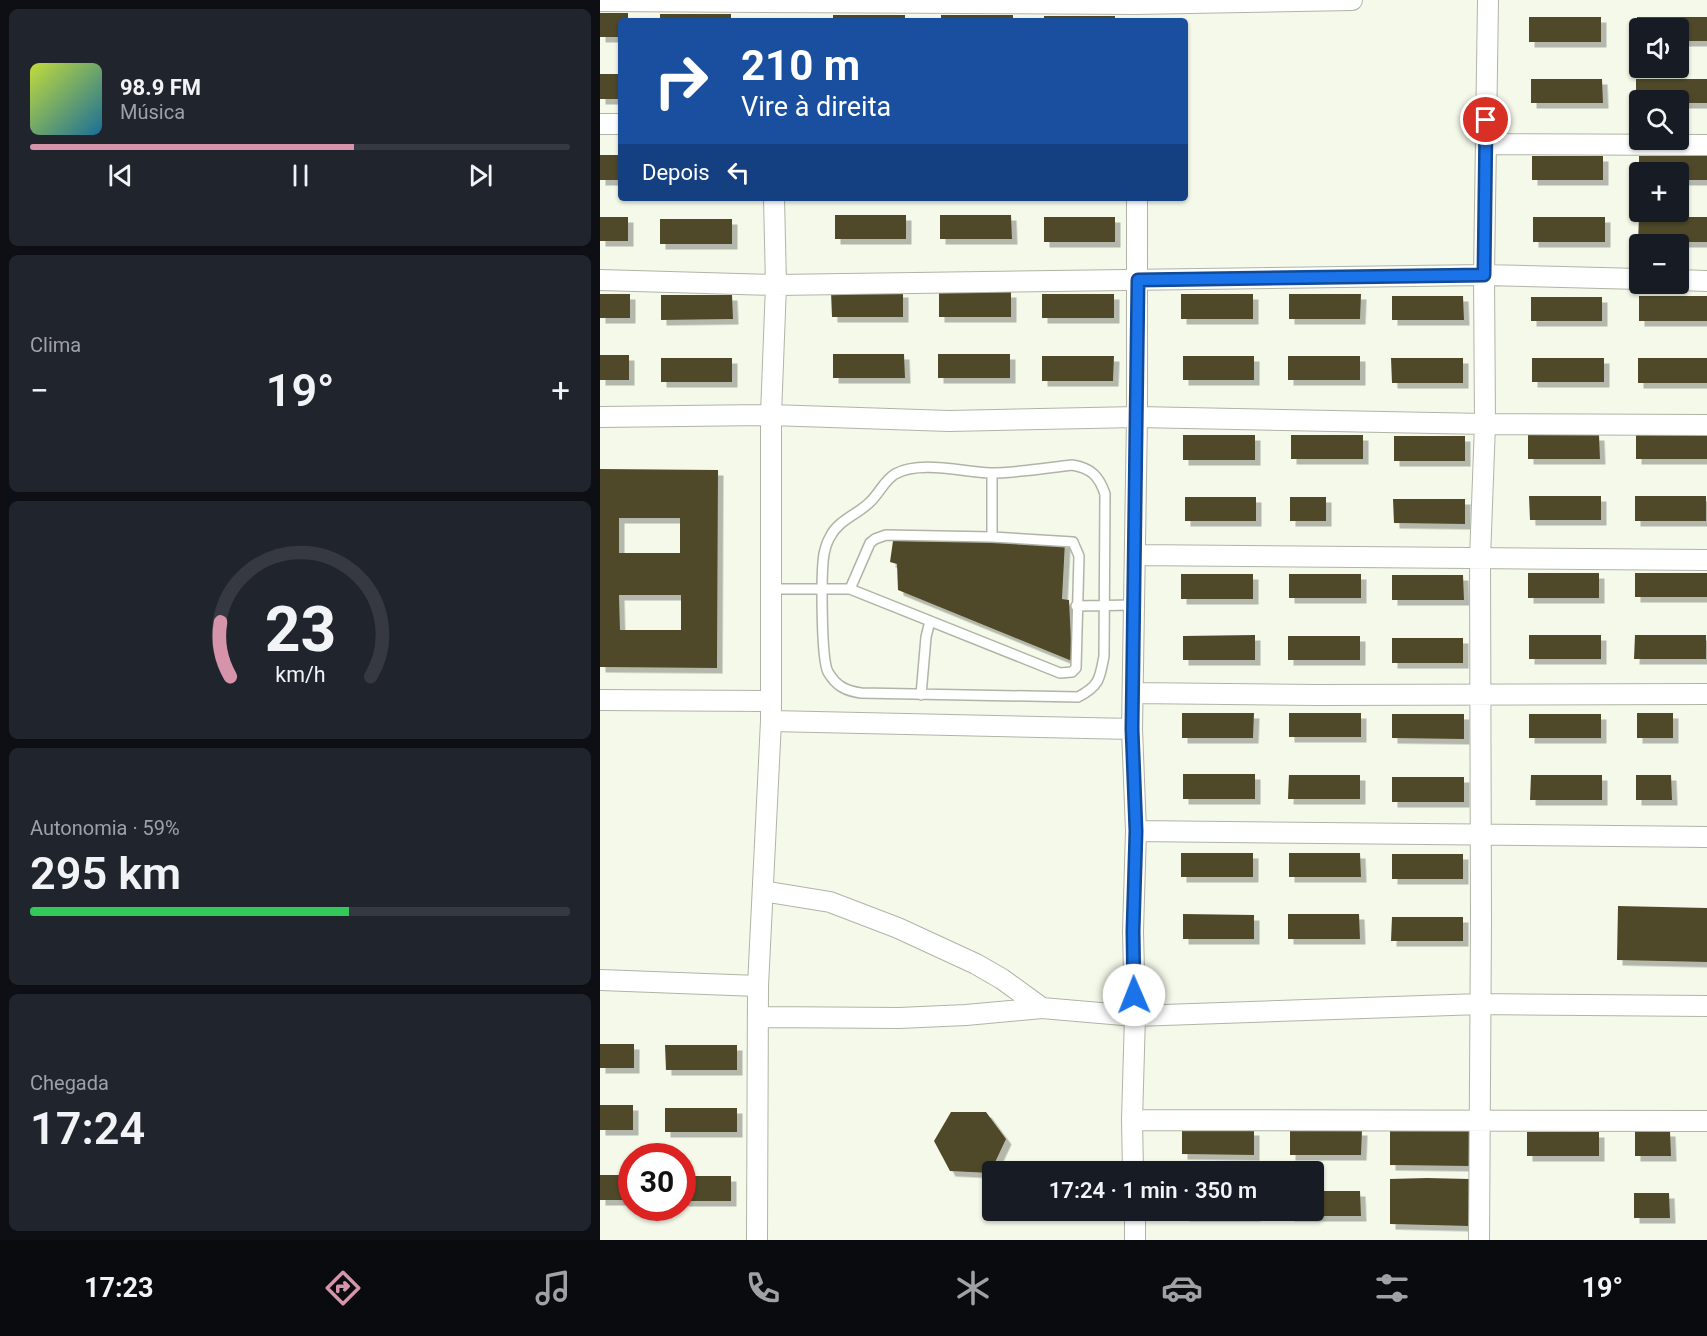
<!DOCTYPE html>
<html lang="pt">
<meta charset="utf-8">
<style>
:root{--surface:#171b24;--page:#20242c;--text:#f1f3f6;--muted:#9ea1a6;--line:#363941;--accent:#d594a9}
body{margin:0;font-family:Roboto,sans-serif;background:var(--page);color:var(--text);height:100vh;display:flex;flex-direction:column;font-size:22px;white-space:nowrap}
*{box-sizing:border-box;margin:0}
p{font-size:20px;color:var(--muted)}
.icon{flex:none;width:33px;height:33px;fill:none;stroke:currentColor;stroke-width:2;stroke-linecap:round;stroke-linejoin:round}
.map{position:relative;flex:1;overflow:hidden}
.details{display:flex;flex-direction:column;gap:9px;padding:9px;background:#0d0f14;width:600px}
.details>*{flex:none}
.banner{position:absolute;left:18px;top:18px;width:570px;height:183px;border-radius:6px;box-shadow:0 2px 4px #0004;background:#1a4fa0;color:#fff;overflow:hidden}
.controls{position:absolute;left:1029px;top:18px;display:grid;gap:12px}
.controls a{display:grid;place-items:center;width:60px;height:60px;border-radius:6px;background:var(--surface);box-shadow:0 2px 4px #0004;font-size:30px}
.speed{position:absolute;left:18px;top:1143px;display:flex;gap:12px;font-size:30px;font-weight:700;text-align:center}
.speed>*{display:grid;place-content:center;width:78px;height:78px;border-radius:50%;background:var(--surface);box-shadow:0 2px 4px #0004;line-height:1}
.speed .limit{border:9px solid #d22;background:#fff;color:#111}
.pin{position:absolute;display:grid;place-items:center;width:51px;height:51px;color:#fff;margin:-26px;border:3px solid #fff;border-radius:50%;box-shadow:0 2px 6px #0007}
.me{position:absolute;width:66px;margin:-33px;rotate:359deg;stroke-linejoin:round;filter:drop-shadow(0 0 4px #0008)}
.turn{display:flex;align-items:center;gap:21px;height:126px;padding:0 24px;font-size:27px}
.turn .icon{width:78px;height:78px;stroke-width:2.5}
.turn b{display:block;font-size:42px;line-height:51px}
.then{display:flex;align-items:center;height:57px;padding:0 24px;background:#0003;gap:12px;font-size:22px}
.big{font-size:45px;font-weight:600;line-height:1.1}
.details .tile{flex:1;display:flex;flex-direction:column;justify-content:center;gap:9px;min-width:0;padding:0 21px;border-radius:9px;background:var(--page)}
.details .dial{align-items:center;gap:0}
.dial svg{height:156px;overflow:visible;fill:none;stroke:var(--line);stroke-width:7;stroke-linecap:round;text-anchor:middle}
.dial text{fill:var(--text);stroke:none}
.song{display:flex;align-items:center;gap:18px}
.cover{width:72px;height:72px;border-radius:9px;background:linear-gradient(135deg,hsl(70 70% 55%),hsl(200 70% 35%))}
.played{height:6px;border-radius:3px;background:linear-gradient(90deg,var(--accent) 60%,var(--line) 60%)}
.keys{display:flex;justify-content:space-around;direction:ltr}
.heat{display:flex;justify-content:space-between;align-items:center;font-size:33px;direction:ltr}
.charge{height:9px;border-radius:4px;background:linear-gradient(90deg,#34c759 59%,var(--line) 0)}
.trip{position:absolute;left:382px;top:1161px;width:342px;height:60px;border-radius:6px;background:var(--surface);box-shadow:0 2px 4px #0004;font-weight:600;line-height:60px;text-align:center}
.tab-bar{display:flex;height:96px;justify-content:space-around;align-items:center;background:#090b0e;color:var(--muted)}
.tab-bar .icon{width:42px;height:42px}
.tab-bar .on{color:var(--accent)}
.tab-bar b{font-size:27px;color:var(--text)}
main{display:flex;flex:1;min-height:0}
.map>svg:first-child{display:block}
.building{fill:#504a29;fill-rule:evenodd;filter:url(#shadow)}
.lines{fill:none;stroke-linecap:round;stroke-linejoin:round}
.lane-casing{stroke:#b0b4a6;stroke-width:12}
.street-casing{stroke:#b0b4a6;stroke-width:22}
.lane{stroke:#fff;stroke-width:9}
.street{stroke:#fff;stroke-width:20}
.route-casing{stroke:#114b97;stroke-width:15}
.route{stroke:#1a73e8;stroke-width:10}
</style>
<main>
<section class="details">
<div class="tile">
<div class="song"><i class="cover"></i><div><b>98.9 FM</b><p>Música</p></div></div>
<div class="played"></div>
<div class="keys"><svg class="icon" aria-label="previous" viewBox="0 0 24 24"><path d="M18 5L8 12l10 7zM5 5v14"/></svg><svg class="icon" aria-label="pause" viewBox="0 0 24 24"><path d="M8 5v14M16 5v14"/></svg><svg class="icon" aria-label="next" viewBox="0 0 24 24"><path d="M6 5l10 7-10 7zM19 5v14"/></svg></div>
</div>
<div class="tile"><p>Clima</p>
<div class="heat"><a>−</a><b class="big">19°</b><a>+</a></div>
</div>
<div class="tile dial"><svg viewBox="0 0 100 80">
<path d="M14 69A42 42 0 1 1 86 69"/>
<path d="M14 69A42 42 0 0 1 9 41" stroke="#d594a9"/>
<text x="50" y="56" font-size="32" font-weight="700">23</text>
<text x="50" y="72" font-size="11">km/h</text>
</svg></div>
<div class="tile"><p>Autonomia · 59%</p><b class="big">295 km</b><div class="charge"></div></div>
<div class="tile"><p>Chegada</p><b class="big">17:24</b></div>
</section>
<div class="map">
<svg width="1107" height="1240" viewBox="0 0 1107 1240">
<defs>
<filter id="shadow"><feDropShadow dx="5.5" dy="5.5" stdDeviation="0" flood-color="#0004"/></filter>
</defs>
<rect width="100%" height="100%" fill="#f4f9ea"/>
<!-- building -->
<path class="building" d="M0 13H28V21H21V37H0Z
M60 14H131V21H60Z
M233 15H305V21H233Z
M341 15H413V21H341Z
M444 16H515V21H444Z
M929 17H1001V42H929Z
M1037 17H1107V41H1078V28H1040V41H1037Z
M0 74H21V99H0Z
M931 79H1002L1003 103H931Z
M1036 79H1107V103H1078V100H1040V103H1036Z
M0 155H21V180H0Z
M932 156H1003V180H932Z
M1039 156H1107V180H1078V172H1039Z
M235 215H306V239H235Z
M340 215H411L412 239H340Z
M0 217H28V241H0Z
M444 217H515V242H444Z
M933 217H1005V242H933Z
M1039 217H1107V242H1038Z
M60 219H132V244H60Z
M231 292H303V317H232Z
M339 292H411V317H339Z
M0 294H30V318H0Z
M442 294H514V318H442Z
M581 294H653V319H581Z
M689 294H761L760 319H689Z
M61 295H132L133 319 61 320Z
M792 296H863L864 320H792Z
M1039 296H1107V321H1039Z
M931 297H1002V321H931Z
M233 354H304L305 378H233Z
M338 354H410V378H338Z
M0 355H29V380H0Z
M442 356H514L513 381H442Z
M583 356H654V380H583Z
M688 356H760V380H688Z
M61 358H132V382H61Z
M791 358H863V383H792Z
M932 358H1004V382H932Z
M1038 358H1107V383H1038Z
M1036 434H1107V459H1036Z
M583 435H655V460H583Z
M691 435H763V459H691Z
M928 435H999L1000 459H928Z
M794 436H865V461H794Z
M0 469 118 470 117 668 0 667ZM19 518H80V553H19ZM19 595H81V630H20Z
M929 496H1001V520H930Z
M1035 496H1106V521H1035Z
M585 497H656V521H585Z
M690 497H726V521H690Z
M793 499H865V524L794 523Z
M293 541 465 542 462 599 469 600 472 661 298 590 297 564 290 562Z
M928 573H999V598H928Z
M1035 573H1107V597H1035Z
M581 574H653V599H581Z
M689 574H761V598H689Z
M792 575H863L864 600H792Z
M655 635V660H583V636Z
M929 635H1001V659H929Z
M1035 635H1106V659H1034Z
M688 636H760V660H688Z
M792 638H863V663H792Z
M582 713H654L653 738H582Z
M689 713H761V737H689Z
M1037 713H1073V738H1037Z
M792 714H864V739L792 738Z
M929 714H1001V738H929Z
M583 774H655V799H583Z
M689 775H760V799H688Z
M931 775H1002V800H930Z
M1036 775H1071L1072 800H1036Z
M792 777H864V802H792Z
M581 853H653V877H581Z
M689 853H760L761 877H689Z
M792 854H863V879H792Z
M1018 906 1107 908V962L1017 960Z
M583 914 654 915V939H583Z
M688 914H759L760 939H688Z
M792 917H863V941H791Z
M0 1044H34V1068H0Z
M65 1045H137V1070H66Z
M0 1105H33V1130H0Z
M65 1108H137V1132H65Z
M351 1112H386L406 1139 390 1173 350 1171 334 1141Z
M790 1126 870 1127 869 1166 790 1165Z
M582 1130H654V1155L582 1154Z
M690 1130H762L761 1155H690Z
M1035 1131H1070L1071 1156H1035Z
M927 1132H999V1156H927Z
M0 1175H28V1200H0Z
M82 1176H131V1201H82Z
M827 1178 869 1179V1226L790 1224V1179Z
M714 1191H760L761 1216H689V1210H714Z
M1034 1193H1069L1070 1218H1034Z
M584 1210H655V1216H584Z"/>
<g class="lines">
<!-- lane casing -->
<g class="lane-casing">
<path id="lane" d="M472 465C491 468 499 476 505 494L504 656C500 679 499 686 478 697L261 693C246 691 236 686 228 672 221 659 221 572 224 554 225 549 227 542 230 537 238 520 259 514 271 501 280 492 284 481 295 474 320 460 363 472 390 473 417 473 446 468 472 465Z
M392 473V537
M286 535 392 537 473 542 479 556 476 668 472 672 460 673 250 589 270 543 275 539Z
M170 589H250
M476 606 534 605
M321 695 326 637 330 621"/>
</g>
<!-- street casing -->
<g class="street-casing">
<path id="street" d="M0 1 536 4 752 0
M0 124H21
M886 144 1107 145
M0 280 176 285 884 275 1040 279
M1078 280 1107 281
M0 417 171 415 349 421 537 417 885 424 1107 425
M535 555 1107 560
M533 693 716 695 1107 694
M0 700 171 701
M171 721 532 729
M536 831 1107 837
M163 891 230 902 298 928 376 964 402 979 442 1008
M0 980 158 986
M159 1017 299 1018 366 1015 442 1008 535 1016 880 1004 1107 1006
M532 1120 1107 1121
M533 1172 532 1120 535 1016 533 931 536 831 532 729 537 417V198
M535 1210V1240
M157 1240 158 986 171 721V415L176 285 174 198
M879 1240 881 921 880 559 885 424 884 275 888 0"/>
</g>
<!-- lane -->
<use href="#lane" class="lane"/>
<!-- street -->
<use href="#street" class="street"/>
</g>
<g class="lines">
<!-- route casing -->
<g class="route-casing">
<path id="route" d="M534 995 533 931 536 831 532 729 538 280 884 275 886 120"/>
</g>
<!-- route -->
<use href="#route" class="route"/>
</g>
</svg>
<div class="controls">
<a><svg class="icon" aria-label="sound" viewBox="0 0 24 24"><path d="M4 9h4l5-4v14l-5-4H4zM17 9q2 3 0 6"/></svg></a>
<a><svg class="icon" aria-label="search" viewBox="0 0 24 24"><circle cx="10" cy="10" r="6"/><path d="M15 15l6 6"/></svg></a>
<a>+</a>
<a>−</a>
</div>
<div class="speed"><div class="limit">30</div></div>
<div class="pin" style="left:886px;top:120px;background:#d93025"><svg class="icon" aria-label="arrive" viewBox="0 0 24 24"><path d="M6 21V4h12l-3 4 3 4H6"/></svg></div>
<svg class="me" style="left:534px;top:995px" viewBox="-20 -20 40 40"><circle r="19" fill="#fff"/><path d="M0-13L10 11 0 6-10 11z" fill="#1a73e8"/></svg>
<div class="trip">17:24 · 1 min · 350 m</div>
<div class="banner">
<div class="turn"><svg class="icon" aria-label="right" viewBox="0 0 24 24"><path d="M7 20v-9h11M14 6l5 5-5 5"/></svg><div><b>210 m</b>Vire à direita</div></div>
<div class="then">Depois<svg class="icon" aria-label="left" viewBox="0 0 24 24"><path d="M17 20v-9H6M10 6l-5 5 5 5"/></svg></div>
</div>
</div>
</main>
<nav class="tab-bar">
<b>17:23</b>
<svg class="icon on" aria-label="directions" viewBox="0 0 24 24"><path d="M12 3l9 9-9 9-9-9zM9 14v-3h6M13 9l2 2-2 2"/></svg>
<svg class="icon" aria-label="music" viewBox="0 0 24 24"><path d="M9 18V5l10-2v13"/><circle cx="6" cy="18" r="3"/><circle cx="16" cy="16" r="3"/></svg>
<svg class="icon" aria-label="phone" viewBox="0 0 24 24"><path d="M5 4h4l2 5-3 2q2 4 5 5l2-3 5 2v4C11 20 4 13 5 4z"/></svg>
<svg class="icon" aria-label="climate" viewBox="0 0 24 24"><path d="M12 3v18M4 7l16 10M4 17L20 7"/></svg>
<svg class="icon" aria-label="car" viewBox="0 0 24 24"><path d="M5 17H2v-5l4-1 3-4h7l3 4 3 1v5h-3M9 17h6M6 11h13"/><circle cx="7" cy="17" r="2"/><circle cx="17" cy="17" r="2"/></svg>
<svg class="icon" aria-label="filters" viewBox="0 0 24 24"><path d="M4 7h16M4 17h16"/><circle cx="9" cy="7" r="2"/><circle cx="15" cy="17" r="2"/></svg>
<b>19°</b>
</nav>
